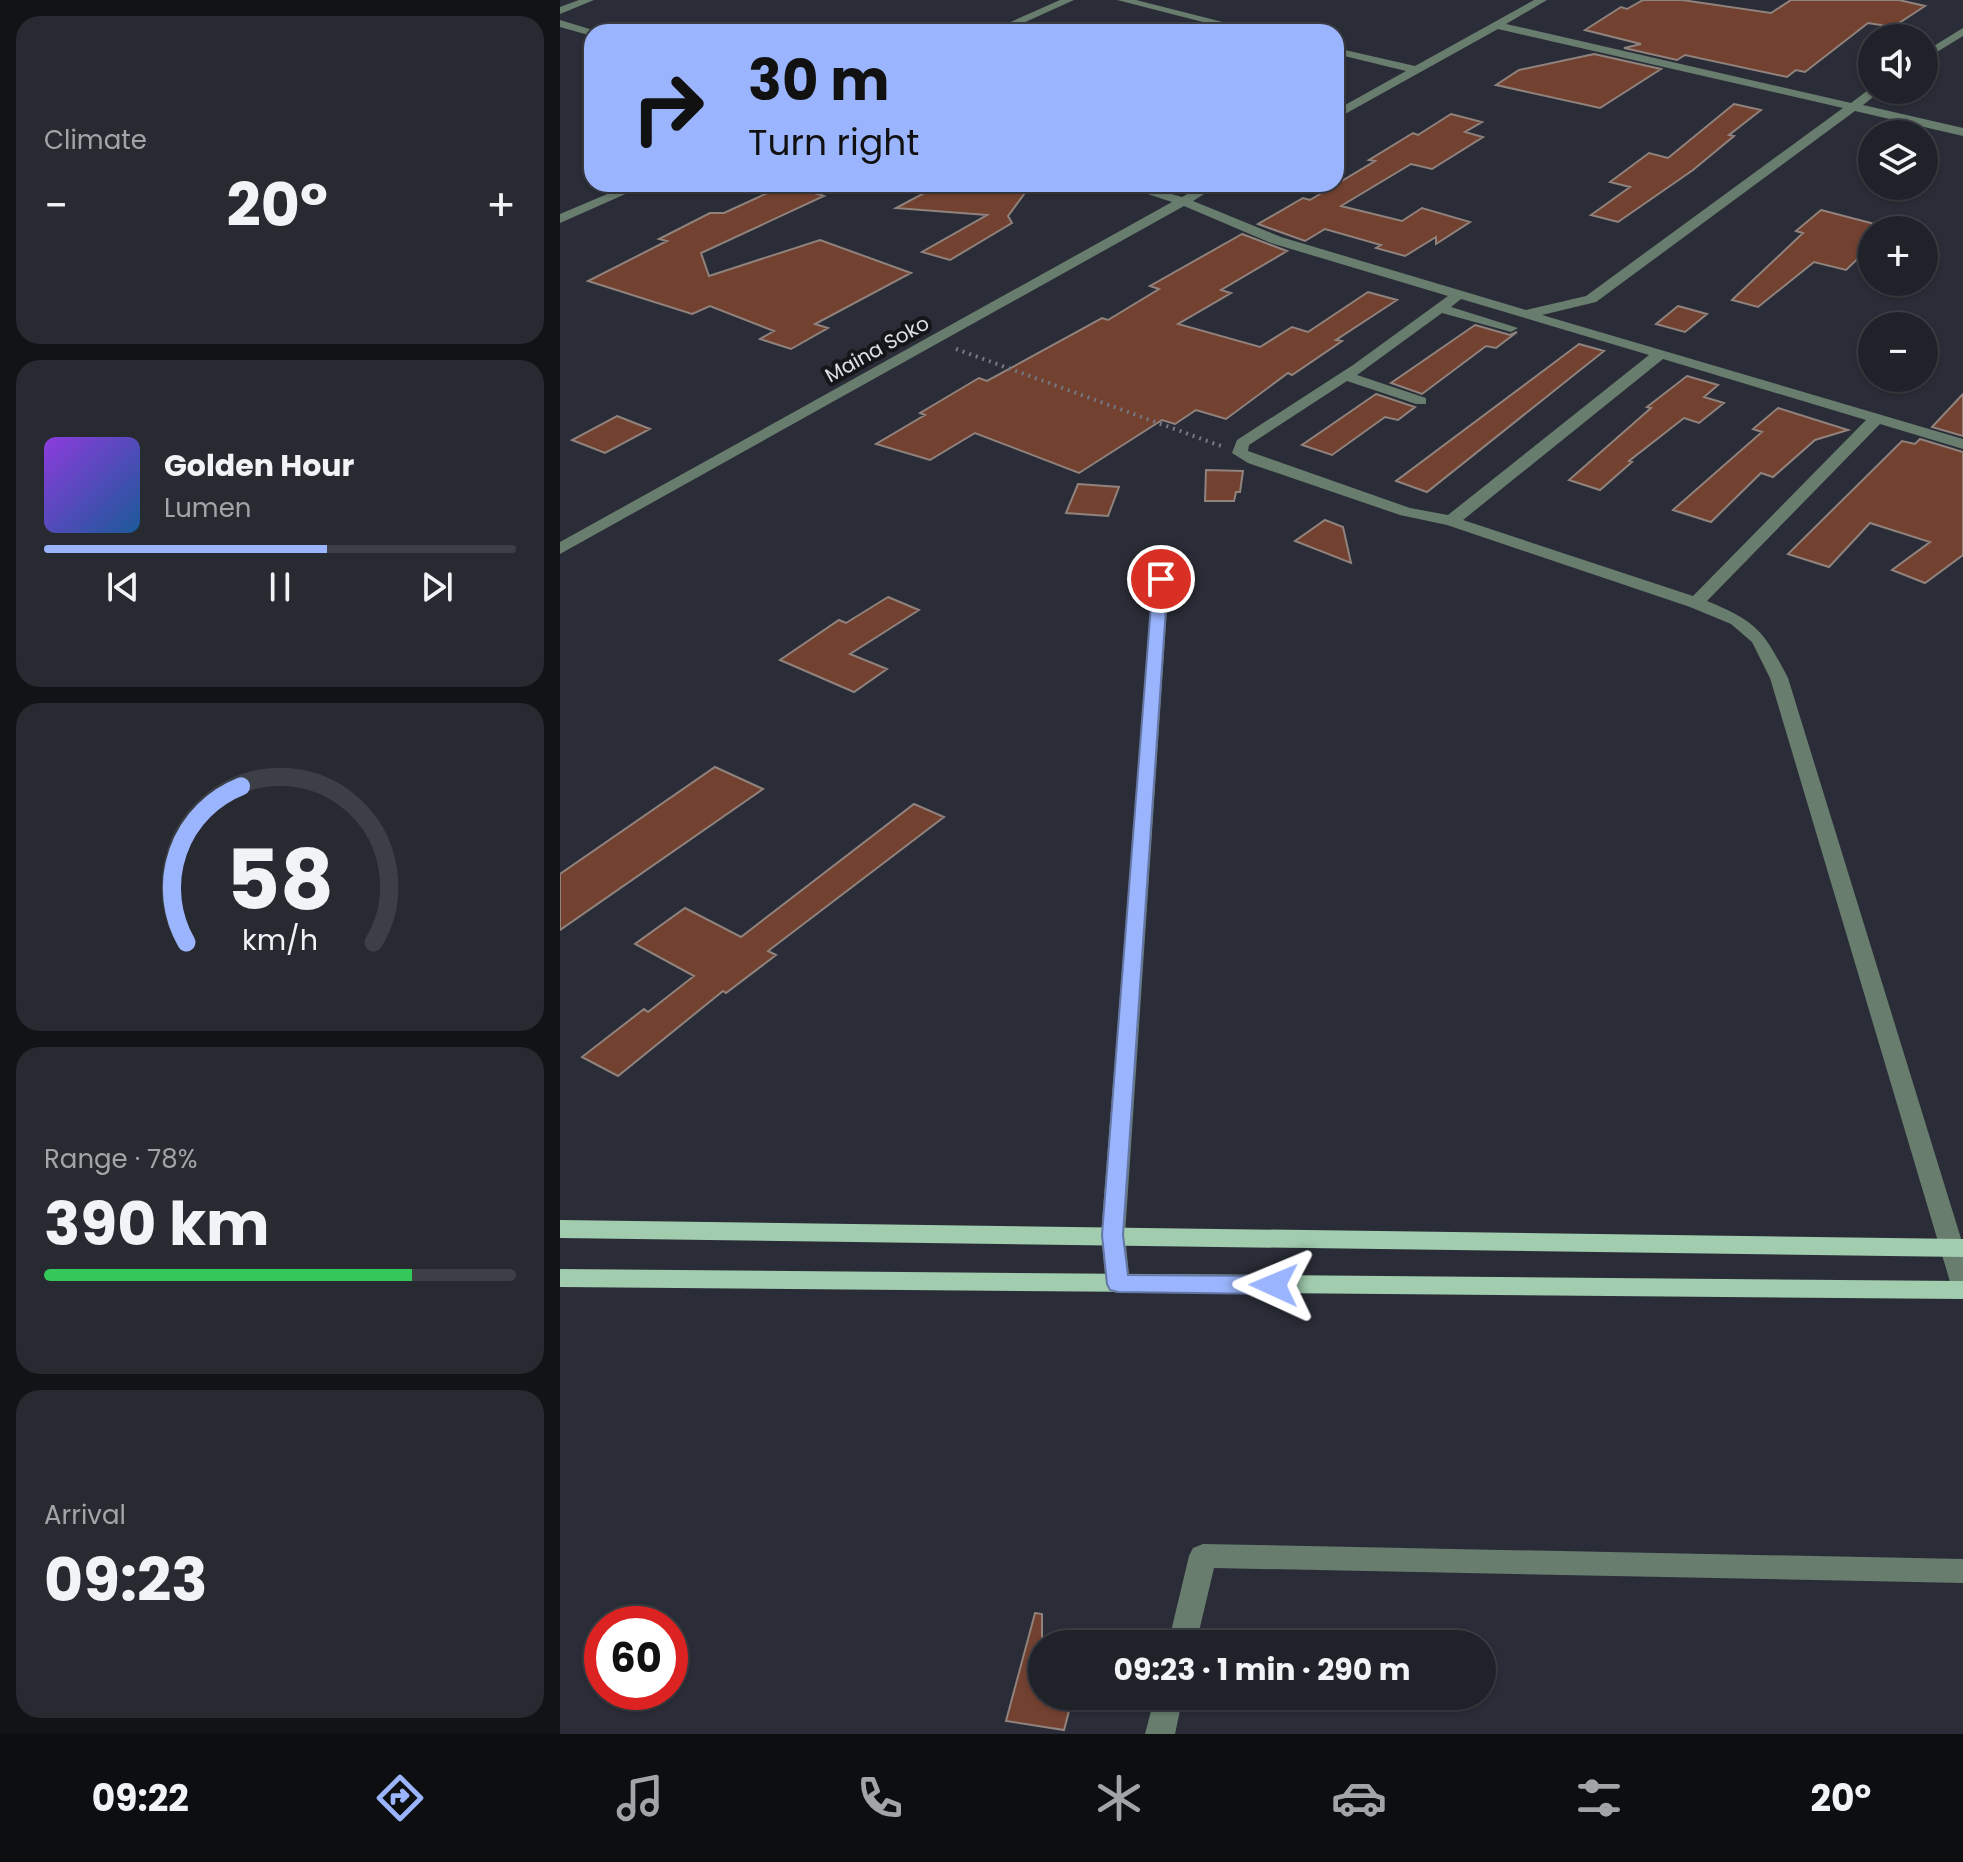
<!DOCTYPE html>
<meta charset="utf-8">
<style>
:root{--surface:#202229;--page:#282a31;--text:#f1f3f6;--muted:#a2a4a8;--line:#3d3f46;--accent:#9ab5fd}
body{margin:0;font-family:Poppins,sans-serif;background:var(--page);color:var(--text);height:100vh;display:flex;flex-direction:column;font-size:30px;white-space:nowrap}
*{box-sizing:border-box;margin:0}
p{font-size:26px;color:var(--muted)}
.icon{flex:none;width:44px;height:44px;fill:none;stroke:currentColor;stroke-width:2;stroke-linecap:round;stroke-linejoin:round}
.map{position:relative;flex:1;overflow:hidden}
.panel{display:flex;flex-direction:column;gap:16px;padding:16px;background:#121317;width:560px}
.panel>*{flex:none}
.guide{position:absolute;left:24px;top:24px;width:760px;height:168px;border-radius:24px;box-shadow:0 2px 6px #0004,0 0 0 2px var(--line);background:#9ab5fd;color:#111;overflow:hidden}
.controls{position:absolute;left:1298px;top:24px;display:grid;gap:16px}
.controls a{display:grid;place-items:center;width:80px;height:80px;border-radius:50%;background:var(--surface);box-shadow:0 2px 6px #0004,0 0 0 2px var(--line);font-size:40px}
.speed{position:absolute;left:24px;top:1606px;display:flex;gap:16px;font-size:40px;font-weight:700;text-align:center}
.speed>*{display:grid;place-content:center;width:104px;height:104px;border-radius:50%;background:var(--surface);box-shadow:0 2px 6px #0004,0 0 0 2px var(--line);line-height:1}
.speed .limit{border:12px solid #d22;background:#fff;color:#111}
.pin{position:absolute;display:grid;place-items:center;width:68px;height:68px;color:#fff;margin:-34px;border:4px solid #fff;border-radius:50%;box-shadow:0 2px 8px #0007}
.me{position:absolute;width:88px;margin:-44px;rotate:271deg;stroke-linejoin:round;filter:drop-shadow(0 0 6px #0008)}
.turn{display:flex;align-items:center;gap:28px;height:168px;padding:0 32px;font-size:36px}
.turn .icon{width:104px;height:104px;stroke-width:2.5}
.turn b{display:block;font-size:56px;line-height:68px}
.big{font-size:60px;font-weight:700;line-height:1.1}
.panel .widget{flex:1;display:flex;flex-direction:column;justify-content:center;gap:12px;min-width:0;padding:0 28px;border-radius:24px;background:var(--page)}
.panel .dial{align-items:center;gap:0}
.dial svg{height:208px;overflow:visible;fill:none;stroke:var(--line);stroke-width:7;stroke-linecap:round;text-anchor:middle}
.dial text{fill:var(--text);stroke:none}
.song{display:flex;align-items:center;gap:24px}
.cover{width:96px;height:96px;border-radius:12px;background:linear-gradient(135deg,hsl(270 70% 55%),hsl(210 70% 35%))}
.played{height:8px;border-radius:4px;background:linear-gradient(90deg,var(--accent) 60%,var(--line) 60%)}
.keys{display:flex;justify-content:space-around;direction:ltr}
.heat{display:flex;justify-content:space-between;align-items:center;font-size:44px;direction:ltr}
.charge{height:12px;border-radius:6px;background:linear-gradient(90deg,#34c759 78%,var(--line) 0)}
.trip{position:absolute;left:468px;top:1630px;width:468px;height:80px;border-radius:40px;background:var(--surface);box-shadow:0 2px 6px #0004,0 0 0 2px var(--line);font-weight:700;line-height:80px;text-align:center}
.tabs{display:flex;height:128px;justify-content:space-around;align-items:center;background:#0d0e10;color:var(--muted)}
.tabs .icon{width:56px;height:56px}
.tabs .on{color:var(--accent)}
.tabs b{font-size:36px;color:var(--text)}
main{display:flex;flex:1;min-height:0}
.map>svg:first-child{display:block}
.building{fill:#724130;stroke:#90827d;stroke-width:2}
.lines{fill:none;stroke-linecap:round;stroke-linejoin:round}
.path{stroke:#767881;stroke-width:4;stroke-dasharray:2 5;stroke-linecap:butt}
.minor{fill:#687d6e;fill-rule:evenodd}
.major{fill:#a1ccad;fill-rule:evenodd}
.route{fill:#9ab5fd;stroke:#6476a4;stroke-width:2}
.labels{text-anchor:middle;stroke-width:8;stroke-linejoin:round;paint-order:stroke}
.far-street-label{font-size:20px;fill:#dee0e7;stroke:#14161a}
</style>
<main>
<section class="panel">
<div class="widget"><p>Climate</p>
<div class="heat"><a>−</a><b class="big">20°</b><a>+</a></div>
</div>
<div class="widget">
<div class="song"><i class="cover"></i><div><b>Golden Hour</b><p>Lumen</p></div></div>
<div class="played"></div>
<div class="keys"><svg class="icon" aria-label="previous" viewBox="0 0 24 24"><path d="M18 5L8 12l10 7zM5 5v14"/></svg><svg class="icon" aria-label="pause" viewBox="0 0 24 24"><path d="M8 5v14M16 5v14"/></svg><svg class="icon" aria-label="next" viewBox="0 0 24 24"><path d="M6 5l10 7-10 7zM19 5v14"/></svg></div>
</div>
<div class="widget dial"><svg viewBox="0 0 100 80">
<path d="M14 69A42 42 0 1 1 86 69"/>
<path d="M14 69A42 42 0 0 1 35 9" stroke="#9ab5fd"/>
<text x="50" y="56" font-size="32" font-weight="700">58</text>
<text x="50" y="72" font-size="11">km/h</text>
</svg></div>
<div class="widget"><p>Range · 78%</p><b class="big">390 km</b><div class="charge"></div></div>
<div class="widget"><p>Arrival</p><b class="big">09:23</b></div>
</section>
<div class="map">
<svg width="1403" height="1734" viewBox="0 0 1403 1734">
<rect width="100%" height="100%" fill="#2a2d37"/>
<!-- building -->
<path class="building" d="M1083 0H1122L1211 13 1231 0H1339L1365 6 1333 27 1308 23 1245 72 1236 70 1227 77 1125 55 1117 60 1064 48 1081 44 1025 30 1061 7 1067 9Z
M1034 54 1101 69 1040 108 936 85 959 70Z
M1174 104 1201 110 1169 135 1174 136 1133 170 1058 222 1031 215 1070 187 1050 182 1089 153 1108 158Z
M891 114 922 122 905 132 923 137 872 169 851 164 781 206 842 221 862 208 910 222 876 244V237L845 256 816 248 821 245 765 229 745 241 698 224 743 198 750 200 815 161 809 160 853 133 858 135Z
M227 184 264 196 141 253 149 276 260 240 351 273 255 324 268 328 231 349 200 339 214 331 150 306 132 314 28 281 107 241 99 239 150 213H164Z
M381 184H406L431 191 465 193 448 216 452 223 390 260 362 252 427 215 336 208Z
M1261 210 1330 228 1312 230V245L1286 270 1254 262 1198 307 1172 300 1243 233 1236 231Z
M682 234 727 251 661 290 671 293 618 324 700 347 732 327 748 332 808 292 837 300 776 340 782 341 732 375 728 373 666 419 636 410 615 424 602 420 519 473 415 433 370 460 316 444 365 415 360 413 419 378 427 381 542 318 548 320 599 289 590 286Z
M1118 306 1147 314 1125 332 1096 324Z
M915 325 950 335 957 332 936 348 926 346 862 394 831 383Z
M1019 344 1044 351 867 492 836 481Z
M1127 376 1158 385 1144 397 1164 403 1139 423 1124 418 1069 461 1072 462 1040 490 1009 480 1091 408 1087 407Z
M816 394 855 407 838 420 825 417 772 455 742 445Z
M1403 394V436L1372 427Z
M1218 408 1288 430 1255 440 1213 477 1201 473 1151 522 1113 510 1202 432 1193 429Z
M57 416 90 429 45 453 12 440Z
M1360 439 1403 452V555L1365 583 1332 570 1370 542 1310 523 1269 567 1228 554 1342 441 1355 444Z
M646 470 683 471 680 492H676L674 501H645Z
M518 484 559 487 548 516 506 513Z
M765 520 783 527 791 563 735 541Z
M328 597 359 610 290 654 327 669 294 692 220 660 279 620 286 623Z
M155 767 203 789 0 930V874Z
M354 804 384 817 208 951 216 955 166 993 163 991 58 1076 22 1057 84 1009 88 1012 134 976 75 944 125 908 181 937Z
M475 1613 482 1614V1696H513L504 1730 446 1721Z"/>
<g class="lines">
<!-- path -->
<path class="path" d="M396 349 661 446"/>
<!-- minor -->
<path class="minor" d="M19 0H34L0 14V7Z
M500 0H514L443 32H428Z
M557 0H576L702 32H682Z
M974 0H987L946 24 1291 103 1312 87V90H1322L1303 105 1403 128V136L1295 111 1036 302 982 315 1403 439V449L1320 424 1147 601C1197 622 1203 630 1228 678L1403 1245V1294L1394 1292 1391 1285 1210 678 1192 642 1171 624 1130 607 887 525 840 515 688 463 672 453 677 440 793 365 888 296 711 243 624 206 0 554V542L612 202 557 184H577L622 197 645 184H660L633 201 721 237 966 310 1026 296 1283 108 938 29 776 119V110L846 71 776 54V48L855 66ZM901 299 1089 355 888 515 850 508 688 451 689 445 787 381 856 404H866V398L797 375 882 313 951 332 958 328 891 307ZM1103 359 1306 420 1133 596 903 520Z
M0 20 36 31 37 32H32V36L0 27Z
M1403 28V36L1364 60V52Z
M71 184H88L0 223V214Z
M601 574 609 579 565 1235 570 1284 567 1291 558 1293 549 1291 546 1284 541 1235 593 579Z
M643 1544 1403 1559V1583L654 1568 636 1644H608L629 1556 633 1548Z
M595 1696H623L615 1734H585Z"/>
<!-- major -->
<path class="major" d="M0 1220 1403 1239V1257L0 1238Z
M0 1269 1403 1281V1299L0 1287Z"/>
</g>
<!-- route -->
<path class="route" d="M601 575 608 579 563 1235 568 1275 714 1276 722 1279 726 1285 722 1291 714 1294 558 1292 550 1290 547 1284 542 1235 593 579Z"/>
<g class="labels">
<!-- far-street labels -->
<g class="far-street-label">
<text transform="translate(317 349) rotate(-29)" y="7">Maina Soko</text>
</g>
</g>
</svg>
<div class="controls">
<a><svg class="icon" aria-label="sound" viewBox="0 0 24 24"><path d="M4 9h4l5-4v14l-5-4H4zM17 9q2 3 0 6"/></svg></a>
<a><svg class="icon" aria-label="layers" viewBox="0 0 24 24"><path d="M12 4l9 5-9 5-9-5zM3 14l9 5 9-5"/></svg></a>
<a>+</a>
<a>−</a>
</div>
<div class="speed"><div class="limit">60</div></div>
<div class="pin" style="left:601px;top:579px;background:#d93025"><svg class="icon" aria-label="arrive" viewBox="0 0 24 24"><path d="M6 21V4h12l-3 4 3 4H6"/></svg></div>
<svg class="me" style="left:714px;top:1285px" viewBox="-20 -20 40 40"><path d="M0-17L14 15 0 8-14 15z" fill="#9ab5fd" stroke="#fff" stroke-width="4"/></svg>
<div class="trip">09:23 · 1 min · 290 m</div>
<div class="guide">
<div class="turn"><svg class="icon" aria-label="right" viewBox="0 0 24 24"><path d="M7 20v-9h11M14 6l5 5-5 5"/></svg><div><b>30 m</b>Turn right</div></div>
</div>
</div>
</main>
<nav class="tabs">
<b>09:22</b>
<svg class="icon on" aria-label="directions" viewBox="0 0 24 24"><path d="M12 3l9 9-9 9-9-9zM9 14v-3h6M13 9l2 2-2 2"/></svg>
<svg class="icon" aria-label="music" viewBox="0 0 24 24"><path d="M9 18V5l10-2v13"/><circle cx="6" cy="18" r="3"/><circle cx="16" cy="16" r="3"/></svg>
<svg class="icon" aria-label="phone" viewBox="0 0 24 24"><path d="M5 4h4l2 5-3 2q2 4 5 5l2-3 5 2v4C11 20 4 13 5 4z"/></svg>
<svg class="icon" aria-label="climate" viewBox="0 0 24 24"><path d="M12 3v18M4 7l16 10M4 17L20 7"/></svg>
<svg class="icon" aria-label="car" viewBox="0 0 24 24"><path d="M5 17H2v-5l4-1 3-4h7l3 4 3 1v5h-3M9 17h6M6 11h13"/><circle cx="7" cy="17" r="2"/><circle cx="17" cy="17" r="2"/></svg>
<svg class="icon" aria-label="filters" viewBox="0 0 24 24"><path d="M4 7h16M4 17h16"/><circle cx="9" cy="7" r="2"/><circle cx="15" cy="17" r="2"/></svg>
<b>20°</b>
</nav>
